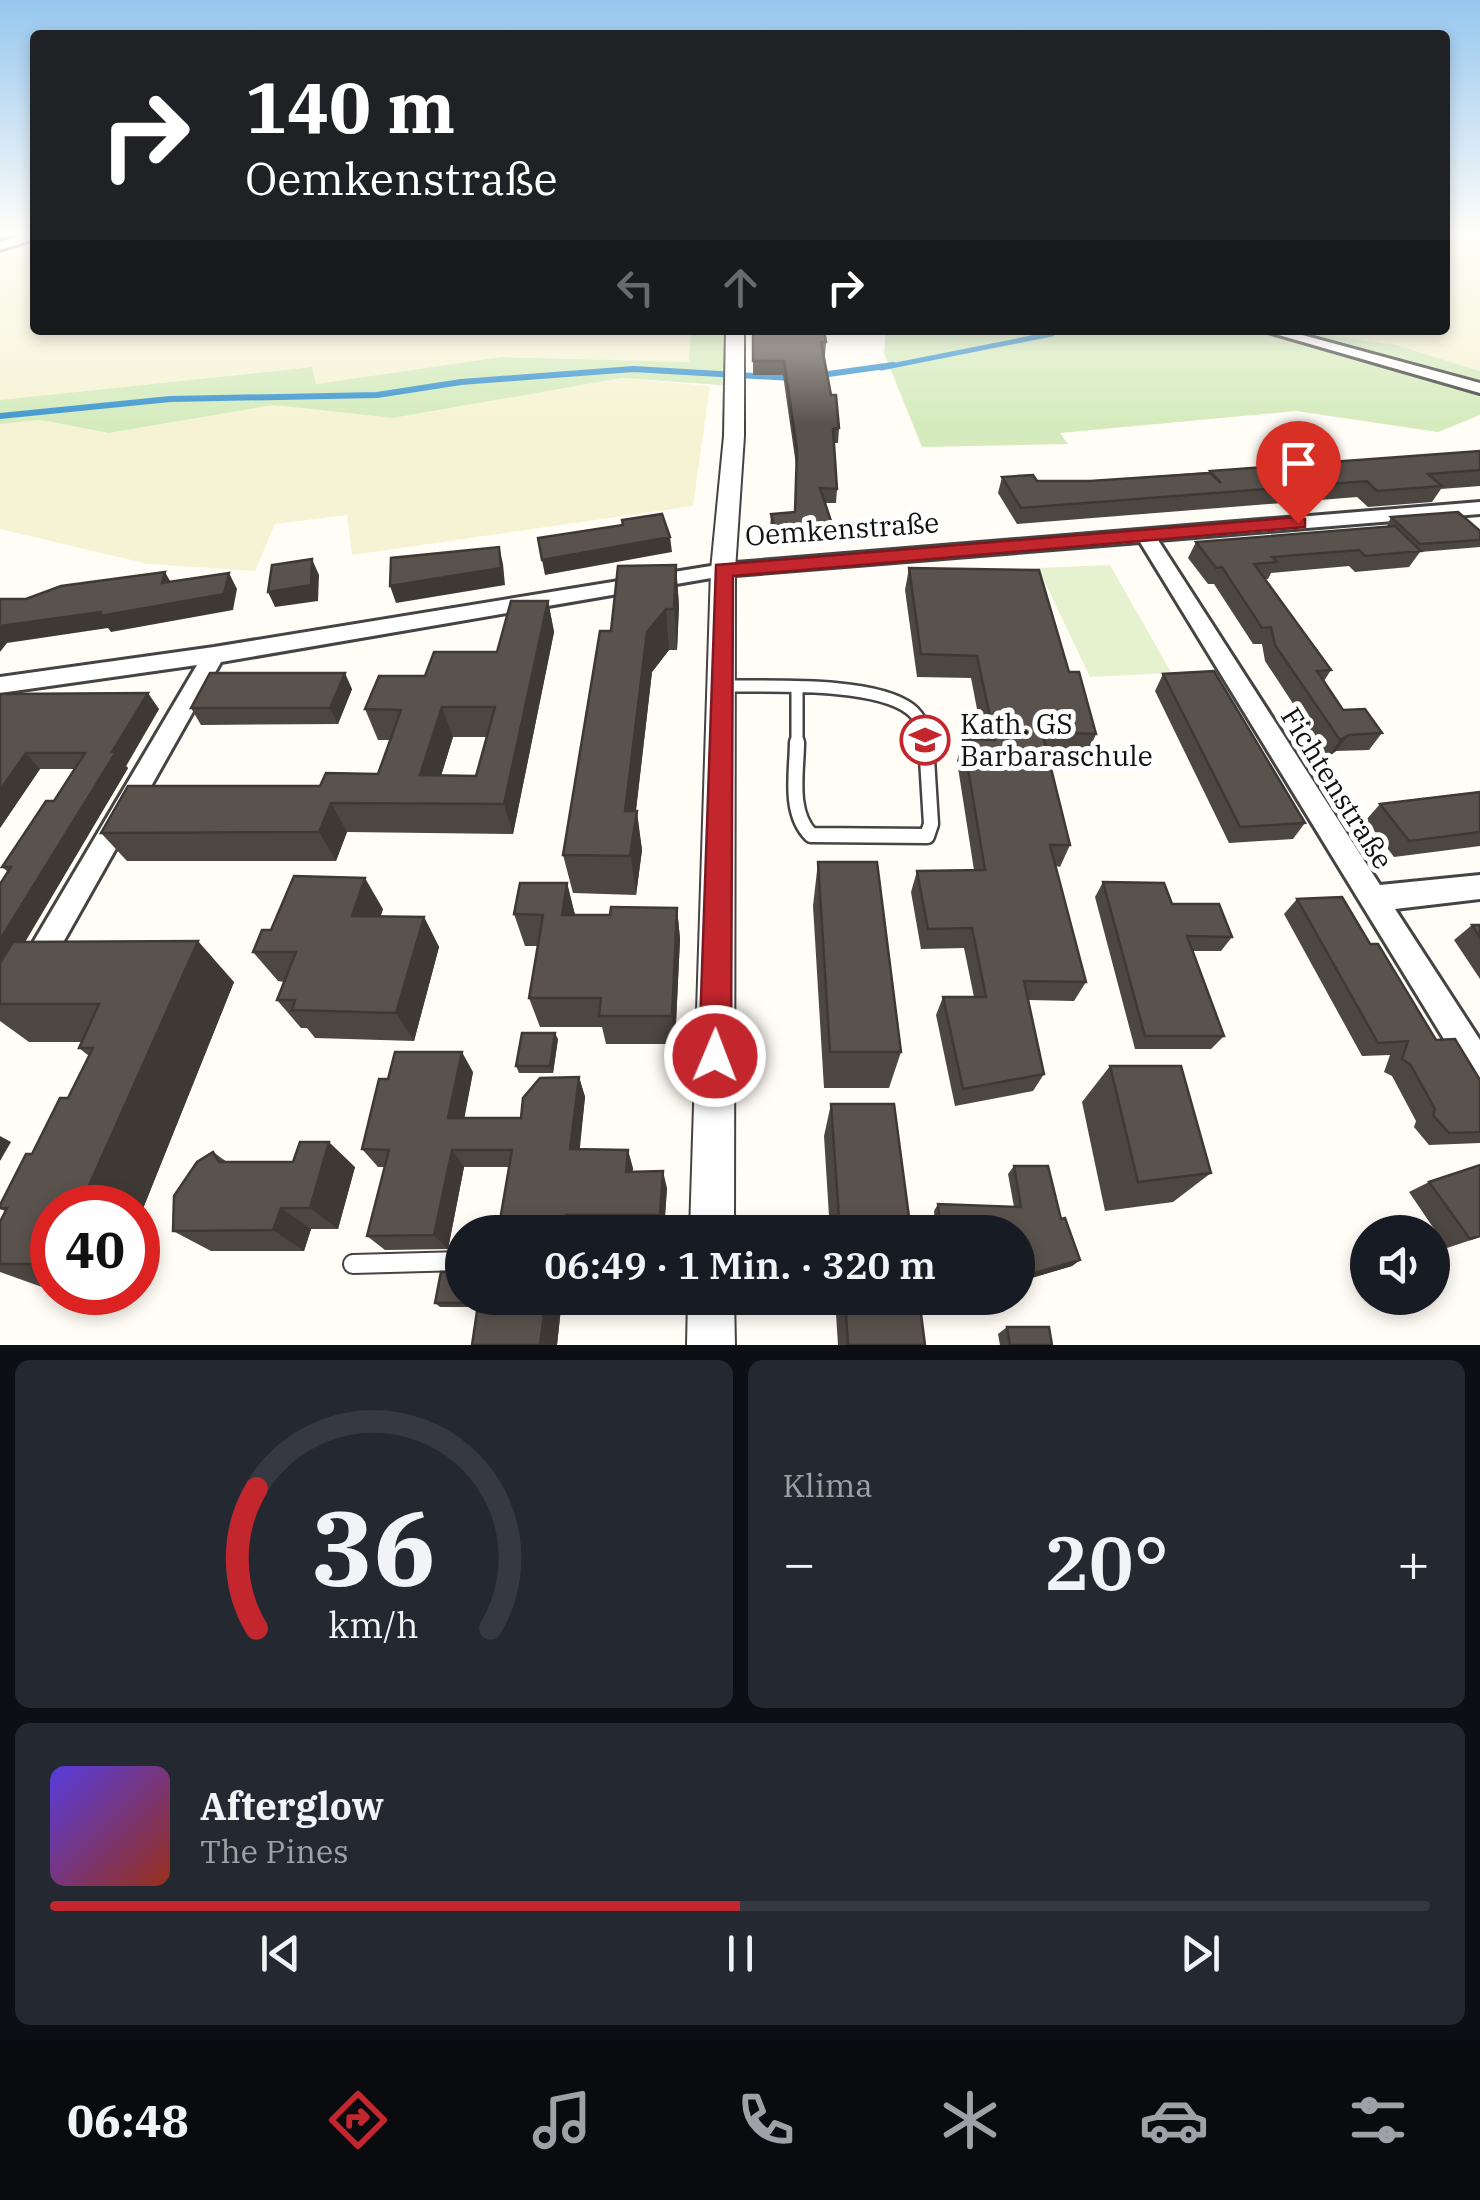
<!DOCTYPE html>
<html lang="de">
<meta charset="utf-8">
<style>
:root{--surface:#171b24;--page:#242831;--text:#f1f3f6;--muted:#9ea1a6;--line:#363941;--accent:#c4262e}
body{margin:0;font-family:"IBM Plex Serif",serif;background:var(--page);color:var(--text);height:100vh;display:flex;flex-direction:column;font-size:38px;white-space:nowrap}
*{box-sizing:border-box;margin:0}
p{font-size:32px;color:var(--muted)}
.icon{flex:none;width:55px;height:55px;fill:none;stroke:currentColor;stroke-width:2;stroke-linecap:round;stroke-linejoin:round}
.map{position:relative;height:1345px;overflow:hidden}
.side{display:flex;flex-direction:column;gap:15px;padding:15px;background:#0d0f14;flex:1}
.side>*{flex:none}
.guide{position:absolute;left:30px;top:30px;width:1420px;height:305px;border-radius:10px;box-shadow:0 5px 15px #0003;background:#202124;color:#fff;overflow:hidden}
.controls{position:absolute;left:1350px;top:1215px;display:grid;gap:20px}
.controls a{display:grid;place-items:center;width:100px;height:100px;border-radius:50%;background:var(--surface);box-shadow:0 5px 15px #0003;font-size:50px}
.speed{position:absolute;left:30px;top:1185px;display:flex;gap:20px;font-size:50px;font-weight:700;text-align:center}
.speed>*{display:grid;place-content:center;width:130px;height:130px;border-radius:50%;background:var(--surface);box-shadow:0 5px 15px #0003;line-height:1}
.speed .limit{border:15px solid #d22;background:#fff;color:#111}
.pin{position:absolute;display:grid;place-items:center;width:85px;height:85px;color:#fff;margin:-102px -42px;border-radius:50% 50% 50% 0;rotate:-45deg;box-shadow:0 0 10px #0007}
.pin .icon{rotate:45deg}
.me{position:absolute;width:110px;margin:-55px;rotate:1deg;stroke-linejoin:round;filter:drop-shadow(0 0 8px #0008)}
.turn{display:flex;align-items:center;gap:35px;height:210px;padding:0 50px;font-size:45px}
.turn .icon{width:130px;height:130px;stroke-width:2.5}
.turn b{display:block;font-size:70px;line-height:85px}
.lanes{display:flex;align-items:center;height:95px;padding:0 50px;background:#0003;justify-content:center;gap:50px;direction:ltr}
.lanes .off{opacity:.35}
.big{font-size:75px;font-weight:600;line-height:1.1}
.side .card{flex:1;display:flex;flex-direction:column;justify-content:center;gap:15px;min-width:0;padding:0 35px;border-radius:15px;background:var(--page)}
.side .dial{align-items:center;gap:0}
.dial svg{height:260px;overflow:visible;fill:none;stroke:var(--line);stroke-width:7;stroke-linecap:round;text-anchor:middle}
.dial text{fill:var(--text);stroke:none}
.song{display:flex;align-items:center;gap:30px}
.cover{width:120px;height:120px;border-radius:15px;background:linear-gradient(135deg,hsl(250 70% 55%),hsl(10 70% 35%))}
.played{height:10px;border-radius:5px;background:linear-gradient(90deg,var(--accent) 50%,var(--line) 50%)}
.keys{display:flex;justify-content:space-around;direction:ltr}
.heat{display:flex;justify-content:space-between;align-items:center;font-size:55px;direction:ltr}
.side .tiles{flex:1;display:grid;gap:15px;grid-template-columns:1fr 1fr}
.card:last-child{grid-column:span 2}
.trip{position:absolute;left:445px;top:1215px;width:590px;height:100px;border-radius:50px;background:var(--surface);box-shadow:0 5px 15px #0003;font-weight:600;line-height:100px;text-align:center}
.dock{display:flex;height:160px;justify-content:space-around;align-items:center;background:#090b0e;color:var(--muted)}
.dock .icon{width:70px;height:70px}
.dock .on{color:var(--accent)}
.dock b{font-size:45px;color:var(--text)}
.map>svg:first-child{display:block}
.farmland{fill:#f6f3d4}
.green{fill:#d5ebbd}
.pitch{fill:#e6f2cf}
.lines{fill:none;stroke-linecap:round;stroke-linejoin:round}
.stream-far1{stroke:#3f96cf;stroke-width:5}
.stream{stroke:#3f96cf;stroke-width:6}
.service-far2-casing{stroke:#444;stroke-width:16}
.service-far1-casing{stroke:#444;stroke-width:19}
.service-casing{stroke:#444;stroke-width:22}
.minor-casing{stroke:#444;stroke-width:6}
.tertiary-casing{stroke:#444;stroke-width:4}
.service-far2{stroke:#fff;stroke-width:11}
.service-far1{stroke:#fff;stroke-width:14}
.service{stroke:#fff;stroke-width:18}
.minor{fill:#fff;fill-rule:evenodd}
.tertiary{fill:#fff;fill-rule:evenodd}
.wall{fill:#4d4742;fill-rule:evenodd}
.shaded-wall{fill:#3f3936}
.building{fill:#5a524d;stroke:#3f3936;stroke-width:2.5;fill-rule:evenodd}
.route{fill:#c4262e;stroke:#7f191e;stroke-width:2.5}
.labels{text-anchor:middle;stroke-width:10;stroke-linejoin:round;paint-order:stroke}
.street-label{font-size:28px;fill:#111;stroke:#fff}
.poi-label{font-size:28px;fill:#111;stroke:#fff;text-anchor:start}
</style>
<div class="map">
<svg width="1480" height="1345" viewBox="0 0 1480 1345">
<rect width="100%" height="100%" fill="#fffdf5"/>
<!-- farmland -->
<path class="farmland" d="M0 235H35V330H691L690 362 501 357 316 384 312 367 0 400Z
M1445 235H1480V371L1396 345 1290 330H1445Z
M622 378 710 386 693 506 352 555 347 515 275 524 255 571 148 564 0 529V424L40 420 109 433 273 405 393 418Z"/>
<!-- green -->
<path class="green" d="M691 330H735L734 386 622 378 393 418 273 405 109 433 40 420 0 424V400L312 367 316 384 501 357 689 362Z
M886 330H1290L1396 345 1480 371V415L1438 432 1296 411 1060 433 1068 444 922 447 884 353Z"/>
<!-- pitch -->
<path class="pitch" d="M1110 565 1171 672V673L1090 677 1038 568Z"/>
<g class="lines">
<!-- stream-far1 -->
<path class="stream-far1" d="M881 368 1052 334"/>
<!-- stream -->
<path class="stream" d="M821 375 893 365
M0 416 170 399 377 395 461 382 633 369 792 378"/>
<!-- service-far2 casing -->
<g class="service-far2-casing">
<path id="service-far2" d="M721 686C767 687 873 681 910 709 922 718 924 731 926 744
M797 689V744"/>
</g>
<!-- service-far1 casing -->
<g class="service-far1-casing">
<path id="service-far1" d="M797 742C797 771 788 812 811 835L927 836 931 824 926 742"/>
</g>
<!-- service casing -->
<g class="service-casing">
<path id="service" d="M353 1264 462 1261"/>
</g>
<!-- minor casing -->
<g class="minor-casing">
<path id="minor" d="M21 235H35V239L0 250V242Z
M1261 330H1284L1480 383V393Z
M1480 502V514L1158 540 1380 885 1480 875V899L1395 909 1480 1040V1085L1469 1080 1140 542 723 576 221 662 43 978 33 982 23 978 18 968 197 665 0 693V677L214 647 723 564Z"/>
</g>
<!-- tertiary casing -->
<g class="tertiary-casing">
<path id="tertiary" d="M726 330H744V436L735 570 734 1232H690L711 570 724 436Z
M688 1298H734L735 1345H687Z"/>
</g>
<!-- service-far2 -->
<use href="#service-far2" class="service-far2"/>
<!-- service-far1 -->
<use href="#service-far1" class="service-far1"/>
<!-- service -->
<use href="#service" class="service"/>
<!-- minor -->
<use href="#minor" class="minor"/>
<!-- tertiary -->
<use href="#tertiary" class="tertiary"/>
</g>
<!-- wall -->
<path class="wall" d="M753 330 826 342 825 355H823L839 428 838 443H834L837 489 836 503H825L832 524 831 539 817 540V545L775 548 770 529 771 514 795 512 796 465 783 375H753Z
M1480 451V486L1441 489 1432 502 1368 507 1357 497 1017 524 998 493 1002 477 1037 481H1090Z
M1391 517 1480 531V547L1420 552 1409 567 1355 572 1349 566 1271 573 1268 579H1265L1331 670 1324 681 1343 710 1382 733 1369 750 1336 751 1328 757 1265 661 1262 644H1253L1214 584H1208L1188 558 1196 542 1387 526Z
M676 565 679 606 677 650H669L652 672 636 811 642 850 636 895 573 893 563 855 611 631Z
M909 568 1069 672 1096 734 1087 756 1047 755 1070 845 1060 867 1056 866 1086 982 1074 1001 1028 1000 1044 1074 1033 1091 955 1106 936 1015 943 997H974L964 948 921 949 911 892 917 871 974 870 957 761 963 739 983 740 971 678 917 677 905 590Z
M548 601 554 632 513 834 347 832 336 861H127L101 833 378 774 390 740H378L365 709 425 676 497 652ZM453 737H487L476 776H441Z
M1163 674 1305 823 1293 839 1229 843 1155 691Z
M352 689 338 724 201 725 191 708Z
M0 694 159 709 126 766 128 768 25 942 234 982 138 1221V1208H52V1287H42L0 1272V1222L5 1211 0 1209 32 1154 68 1098 89 1056 79 1048 82 1042H29L0 1021V884L8 872 2 867 54 801 74 769H40L0 828Z
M1480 792V846L1394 857 1366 820 1380 804Z
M818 862 901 1052 889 1088H824L813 906Z
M1103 882 1172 904 1232 937 1221 951H1192L1224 1036 1211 1049H1135L1095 897Z
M567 883 575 915H610L677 908 680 939 675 1044H606L602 1027H540L529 998 538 946H525L514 914Z
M1297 899 1370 944 1436 1040 1480 1080V1143L1429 1145 1414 1127 1416 1121 1392 1076 1384 1072 1390 1055 1362 1056 1284 914Z
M383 909 380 916 424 917 439 947 414 1041 315 1038 307 1028H301L277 1000 284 982 278 981 253 952 271 930Z
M1472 925H1480V979L1454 940Z
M558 1039 553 1073H519L516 1066Z
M1110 1066 1211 1173 1173 1202 1105 1211 1082 1102Z
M473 1072 464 1118H521L579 1077 585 1097 579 1150 633 1168 632 1172 667 1188 664 1230H574L509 1167H464L448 1249 385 1250 367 1236 385 1167H378L362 1149 388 1079Z
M831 1104 911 1232H830L824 1136Z
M213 1152 227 1162 355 1167 338 1229H311L304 1251H211L173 1231Z
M1480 1165V1237L1447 1248 1409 1192 1429 1182Z
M1014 1166 1061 1219 1080 1260 1072 1266 1028 1279 1024 1262H1018V1232H936L934 1211 938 1204 1014 1207 1008 1174Z
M462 1298 561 1308 557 1345H472L478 1307H440L435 1303Z
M835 1298H919L925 1345H838Z
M1007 1327 1052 1345H1000L998 1334Z"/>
<!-- shaded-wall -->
<path class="shaded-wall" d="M670 537 672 552 545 575 542 560Z
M499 547 503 564 505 585 396 603 390 586Z
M312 559 319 575 318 601 275 607 268 592Z
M676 565 679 606 677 650 674 609Z
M165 572 174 588 162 583Z
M229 573 237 589 233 610 111 632 108 628 7 643 0 652V626Z
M548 601 554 632 513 834 504 804Z
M666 609 669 650 652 672 633 834 637 811 642 850 636 895 625 811 647 632Z
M345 673 352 689 338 724 330 708Z
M148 693 159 709 126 766 128 768 0 984V940Z
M442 707 453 737 432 805 420 775Z
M1349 735 1336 751 1328 757 1340 740Z
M26 753 40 769 0 828V790Z
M331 803 347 832 336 861 319 832Z
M365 878 383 909 371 947 352 916Z
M567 883 575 915H562Z
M677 908 680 939 675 1044 672 1016Z
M424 917 439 947 414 1041 396 1013Z
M198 941 234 982 138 1221V1208H79Z
M555 1033 558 1039 553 1073 550 1066Z
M462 1052 473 1072 461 1136 448 1118Z
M579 1077 585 1097 578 1167 570 1149Z
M0 1136 11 1142 0 1161Z
M329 1142 355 1167 338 1229 310 1208Z
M452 1150 464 1167 448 1249 434 1235Z
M628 1150 633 1168 631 1189 626 1172Z
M663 1171 667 1188 664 1230 660 1215Z
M281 1208 311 1229 304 1251 273 1230Z
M566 1215 574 1230V1232H564Z
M1080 1260 1072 1266 1028 1279 1034 1273Z
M546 1298H553L561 1308 557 1345H540Z"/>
<!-- building -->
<path class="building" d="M753 330H824L826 342H821L831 395H836L839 428 833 429 837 489 820 488 832 524 816 525 818 530 776 533 771 514 795 512 797 450 784 361H753Z
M1480 451V470L1428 474 1442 486 1377 491 1367 481 1021 508 1002 477 1033 475 1037 481H1090L1210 473 1221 483 1210 471Z
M1458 512 1480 531V540L1420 544 1391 517Z
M662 514 670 537 542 560 538 538 623 525 622 520Z
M1395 526 1421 551 1365 556 1359 550 1272 557 1277 562 1254 564 1331 670 1317 671 1343 710 1365 709 1382 733 1349 735 1340 740 1275 645 1271 627 1262 628 1222 567 1216 568 1196 542Z
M499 547 501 568 390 586 391 558Z
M312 559 311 585 268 592 272 565Z
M676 565 674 609H666L647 632 625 811H637L630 856 563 855 600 631H611L618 566Z
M909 568 1039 570 1069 672H1079L1096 734 1042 732 1070 845H1050L1086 982 1024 981 1044 1074 963 1089 943 997H986L972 928 928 929 917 871 985 870 963 739 995 740 977 656 921 654Z
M165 572 162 583 229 573 224 594 100 616 101 612 0 626V599H26L61 586Z
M511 601H548L504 804 331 803 319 832 101 833 128 786H320L326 773 378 774 401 710 365 709 379 676H425L434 652H497ZM442 707H495L476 776 420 775Z
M1214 671 1305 823 1240 827 1163 674Z
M210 673H345L330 708H191Z
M148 693 112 752H116L0 940V884L11 867H2L46 801H54L85 753H26L0 790V694Z
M1480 792V832L1409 841 1380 804Z
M818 862H877L901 1052H830Z
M294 876 365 878 352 916 424 917 396 1013 292 1010 295 1000H277L296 952H253L262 930H271Z
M1103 882 1164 883 1172 904H1219L1232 937 1187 936 1224 1036H1145Z
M520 883H567L562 915H610L611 907 677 908 672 1016H599L601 998H529L543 915 514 914Z
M1342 897 1370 944H1378L1436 1040 1455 1039 1480 1080V1132L1449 1133 1433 1115 1435 1109 1410 1064 1402 1059 1408 1041 1378 1043 1297 899Z
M1472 925H1480V938Z
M198 941 79 1208H52V1264H0V1222L7 1208H0V1205L26 1154H32L60 1098H68L93 1048H79L99 1004H0V963L13 942Z
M522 1033H555L550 1066H516Z
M395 1052H462L448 1118H521L523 1098 540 1078 579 1077 570 1149 628 1150 626 1172 663 1171 660 1215H566L564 1232H498L512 1150H452L434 1235 367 1236 389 1150 362 1149 379 1079H388Z
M1110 1066H1181L1211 1173 1138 1182Z
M831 1104H894L911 1232H840Z
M300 1142H329L310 1208H281L273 1230 173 1231 174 1196 197 1162 213 1152 219 1162H293Z
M1480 1165V1236L1470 1239 1429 1182Z
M1014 1166H1048L1061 1219 1065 1218 1080 1260 1034 1273 1031 1256H1018V1232H941L938 1204 1021 1207Z
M441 1272H462V1298H479V1303H435Z
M479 1298H546L540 1345H472Z
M845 1298H919L925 1345H848Z
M1007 1327H1049L1052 1345H1010Z"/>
<!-- sky -->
<linearGradient id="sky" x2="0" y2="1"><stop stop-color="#95c6ee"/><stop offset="0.55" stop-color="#fffefa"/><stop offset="1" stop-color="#fffefa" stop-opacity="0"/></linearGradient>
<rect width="1480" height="424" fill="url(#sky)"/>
<!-- route -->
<path class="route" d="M1298 517 1305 519V527L733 576 731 1056 727 1067 715 1072 704 1067 699 1056 716 565Z"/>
<!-- icons -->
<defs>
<g id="school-ring" transform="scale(2.5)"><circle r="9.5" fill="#fff" stroke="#c4262e" stroke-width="1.5"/><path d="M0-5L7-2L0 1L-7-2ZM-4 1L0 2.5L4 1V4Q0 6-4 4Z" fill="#c4262e"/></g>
</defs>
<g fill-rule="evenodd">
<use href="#school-ring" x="925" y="740"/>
</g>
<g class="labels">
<!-- street labels -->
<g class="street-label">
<text transform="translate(842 529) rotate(-4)" y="10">Oemkenstraße</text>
<text transform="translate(1337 788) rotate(58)" y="10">Fichtenstraße</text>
</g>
<!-- poi labels -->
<g class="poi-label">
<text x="960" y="734">Kath. GS<tspan x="960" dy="32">Barbaraschule</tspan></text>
</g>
</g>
</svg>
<div class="controls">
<a><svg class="icon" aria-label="sound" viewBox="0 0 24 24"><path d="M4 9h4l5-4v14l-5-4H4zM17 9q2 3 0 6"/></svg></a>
</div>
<div class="speed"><div class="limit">40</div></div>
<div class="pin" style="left:1298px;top:523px;background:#d93025"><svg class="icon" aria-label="arrive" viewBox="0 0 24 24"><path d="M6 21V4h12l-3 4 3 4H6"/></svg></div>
<svg class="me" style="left:715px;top:1056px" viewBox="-20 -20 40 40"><circle r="17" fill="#c4262e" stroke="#fff" stroke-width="3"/><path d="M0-11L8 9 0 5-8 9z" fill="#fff"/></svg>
<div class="trip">06:49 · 1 Min. · 320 m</div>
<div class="guide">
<div class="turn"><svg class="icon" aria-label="right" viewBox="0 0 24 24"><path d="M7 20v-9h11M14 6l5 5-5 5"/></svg><div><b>140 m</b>Oemkenstraße</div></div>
<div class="lanes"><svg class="icon off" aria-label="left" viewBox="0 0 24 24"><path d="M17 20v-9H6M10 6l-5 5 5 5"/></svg><svg class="icon off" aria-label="ahead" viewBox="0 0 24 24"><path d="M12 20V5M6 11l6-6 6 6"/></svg><svg class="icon" aria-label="right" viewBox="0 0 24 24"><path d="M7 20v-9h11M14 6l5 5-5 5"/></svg></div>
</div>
</div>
<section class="side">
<div class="tiles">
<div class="card dial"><svg viewBox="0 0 100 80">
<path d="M14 69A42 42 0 1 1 86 69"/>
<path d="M14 69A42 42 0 0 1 14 26" stroke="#c4262e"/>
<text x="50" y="56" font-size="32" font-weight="700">36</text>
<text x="50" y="72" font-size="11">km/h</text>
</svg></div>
<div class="card"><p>Klima</p>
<div class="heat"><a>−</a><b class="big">20°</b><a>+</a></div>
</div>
<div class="card">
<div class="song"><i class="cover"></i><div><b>Afterglow</b><p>The Pines</p></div></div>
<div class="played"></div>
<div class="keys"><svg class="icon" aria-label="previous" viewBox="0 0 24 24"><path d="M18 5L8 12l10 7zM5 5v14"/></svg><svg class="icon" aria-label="pause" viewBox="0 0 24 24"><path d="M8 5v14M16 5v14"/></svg><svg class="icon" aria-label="next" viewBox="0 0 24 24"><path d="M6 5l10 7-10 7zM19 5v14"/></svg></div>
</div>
</div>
</section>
<nav class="dock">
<b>06:48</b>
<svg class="icon on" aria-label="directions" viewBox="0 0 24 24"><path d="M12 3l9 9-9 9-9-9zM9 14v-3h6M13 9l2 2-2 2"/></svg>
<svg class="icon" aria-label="music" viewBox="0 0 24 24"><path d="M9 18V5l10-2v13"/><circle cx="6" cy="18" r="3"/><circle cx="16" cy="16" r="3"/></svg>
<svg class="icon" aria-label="phone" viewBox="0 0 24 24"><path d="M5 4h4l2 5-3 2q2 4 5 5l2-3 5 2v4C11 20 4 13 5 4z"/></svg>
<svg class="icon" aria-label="climate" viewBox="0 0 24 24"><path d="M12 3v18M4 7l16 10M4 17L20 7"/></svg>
<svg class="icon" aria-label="car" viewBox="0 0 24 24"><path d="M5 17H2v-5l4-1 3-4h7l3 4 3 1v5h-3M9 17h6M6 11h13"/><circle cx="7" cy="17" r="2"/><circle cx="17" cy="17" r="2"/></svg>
<svg class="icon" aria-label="filters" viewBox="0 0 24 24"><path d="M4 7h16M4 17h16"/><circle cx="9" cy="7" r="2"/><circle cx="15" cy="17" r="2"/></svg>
</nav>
